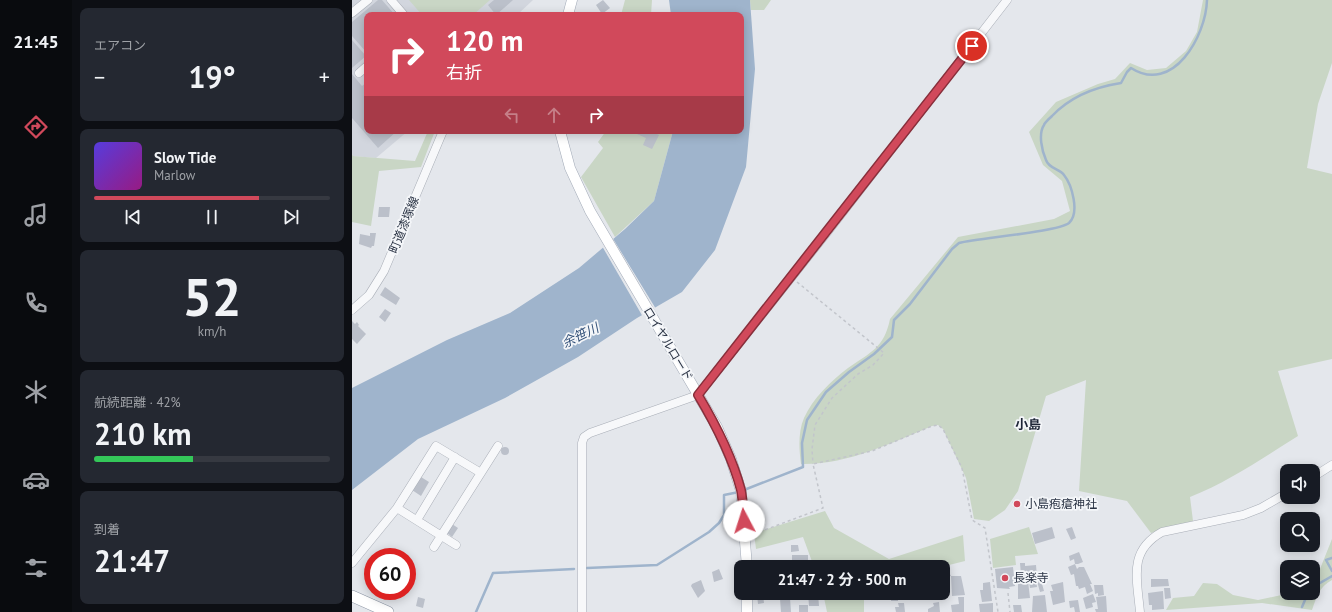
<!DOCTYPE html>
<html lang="ja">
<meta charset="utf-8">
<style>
:root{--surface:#171b24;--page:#242831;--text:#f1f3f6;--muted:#9ea1a6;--line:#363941;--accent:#d1495b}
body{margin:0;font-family:"PT Sans","Noto Sans JP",sans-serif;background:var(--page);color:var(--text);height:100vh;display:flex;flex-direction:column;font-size:15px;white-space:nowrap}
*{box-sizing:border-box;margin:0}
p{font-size:13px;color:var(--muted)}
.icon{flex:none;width:22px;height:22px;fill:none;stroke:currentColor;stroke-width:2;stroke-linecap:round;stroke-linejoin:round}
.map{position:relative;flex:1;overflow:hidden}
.side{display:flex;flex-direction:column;gap:8px;padding:8px;background:#0d0f14;width:280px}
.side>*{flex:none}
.banner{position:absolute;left:12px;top:12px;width:380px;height:122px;border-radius:8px;box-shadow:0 2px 10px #0003;background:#d1495b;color:#fff;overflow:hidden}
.buttons{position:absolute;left:928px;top:464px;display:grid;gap:8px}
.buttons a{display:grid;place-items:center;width:40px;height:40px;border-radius:8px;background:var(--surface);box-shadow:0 2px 10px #0003;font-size:20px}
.speed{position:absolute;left:12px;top:548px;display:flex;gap:8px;font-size:20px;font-weight:700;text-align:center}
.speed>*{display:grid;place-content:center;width:52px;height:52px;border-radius:50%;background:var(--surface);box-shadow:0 2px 10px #0003;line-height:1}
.speed .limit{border:6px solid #d22;background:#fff;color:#111}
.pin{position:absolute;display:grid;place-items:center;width:34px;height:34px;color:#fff;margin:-17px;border:2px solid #fff;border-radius:50%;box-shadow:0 1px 4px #0007}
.me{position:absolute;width:44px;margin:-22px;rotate:355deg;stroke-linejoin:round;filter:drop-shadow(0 0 3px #0008)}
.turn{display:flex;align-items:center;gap:14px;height:84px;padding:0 16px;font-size:18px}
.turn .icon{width:52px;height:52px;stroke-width:2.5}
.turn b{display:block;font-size:28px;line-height:34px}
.lanes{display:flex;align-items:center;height:38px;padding:0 16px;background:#0003;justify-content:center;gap:20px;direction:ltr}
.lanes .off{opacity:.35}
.big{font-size:30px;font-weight:700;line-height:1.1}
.side .tile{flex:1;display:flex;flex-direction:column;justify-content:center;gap:6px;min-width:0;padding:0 14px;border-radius:8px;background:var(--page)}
.side .dial{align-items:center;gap:0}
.dial b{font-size:52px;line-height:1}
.song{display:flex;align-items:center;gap:12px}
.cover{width:48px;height:48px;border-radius:6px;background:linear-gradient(135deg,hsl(250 70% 55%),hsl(310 70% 35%))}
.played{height:4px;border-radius:2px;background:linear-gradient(90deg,var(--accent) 70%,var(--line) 70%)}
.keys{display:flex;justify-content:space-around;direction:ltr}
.heat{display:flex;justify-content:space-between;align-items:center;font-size:22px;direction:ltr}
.charge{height:6px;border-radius:3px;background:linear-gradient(90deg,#34c759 42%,var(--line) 0)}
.trip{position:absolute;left:382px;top:560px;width:216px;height:40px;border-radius:8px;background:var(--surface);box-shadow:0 2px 10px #0003;font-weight:700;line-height:40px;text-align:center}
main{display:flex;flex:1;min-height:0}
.tabs{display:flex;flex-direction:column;width:72px;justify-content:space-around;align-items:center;background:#090b0e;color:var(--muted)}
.tabs .icon{width:28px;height:28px}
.tabs .selected{color:var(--accent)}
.tabs b{font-size:18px;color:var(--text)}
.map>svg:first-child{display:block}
.built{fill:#d2d6de}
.green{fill:#c9d6c5}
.water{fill:#9fb4cc}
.pier{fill:#e4e7ec}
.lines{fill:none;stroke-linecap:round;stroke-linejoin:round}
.stream{stroke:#9fb4cc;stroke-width:2.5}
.building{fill:#bbc0ca}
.minor-casing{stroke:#a9aeb7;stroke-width:9}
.major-casing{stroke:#a3abb8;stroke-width:11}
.highway-casing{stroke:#8b94a3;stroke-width:12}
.path{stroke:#c2c5cb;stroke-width:1.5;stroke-dasharray:3 3;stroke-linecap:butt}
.minor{stroke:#f7f8fa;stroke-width:8}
.major{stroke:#fff;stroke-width:10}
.highway{stroke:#fff;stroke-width:11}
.route-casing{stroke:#882f3b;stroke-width:10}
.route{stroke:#d1495b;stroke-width:7}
.poi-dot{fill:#d1495b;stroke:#f4f6f9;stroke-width:1.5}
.labels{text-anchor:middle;stroke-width:3.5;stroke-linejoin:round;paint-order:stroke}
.street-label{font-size:12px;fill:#2b3445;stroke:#f4f6f9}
.poi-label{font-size:12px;fill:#2b3445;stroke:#f4f6f9;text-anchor:start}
.water-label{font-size:13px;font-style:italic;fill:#34527a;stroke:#f4f6f9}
.neighbourhood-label{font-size:13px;font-weight:bold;fill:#1d2536;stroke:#f4f6f9}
</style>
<main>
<nav class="tabs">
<b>21:45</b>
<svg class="icon selected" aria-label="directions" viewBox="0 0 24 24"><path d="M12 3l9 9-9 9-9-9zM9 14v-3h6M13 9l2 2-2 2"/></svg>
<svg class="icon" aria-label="music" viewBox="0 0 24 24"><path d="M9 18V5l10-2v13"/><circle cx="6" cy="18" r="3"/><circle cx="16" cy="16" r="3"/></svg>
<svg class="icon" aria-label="phone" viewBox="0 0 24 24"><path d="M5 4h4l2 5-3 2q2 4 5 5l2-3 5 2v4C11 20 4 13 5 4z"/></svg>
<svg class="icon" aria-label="climate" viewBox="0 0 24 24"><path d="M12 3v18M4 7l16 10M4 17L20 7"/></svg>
<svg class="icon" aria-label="car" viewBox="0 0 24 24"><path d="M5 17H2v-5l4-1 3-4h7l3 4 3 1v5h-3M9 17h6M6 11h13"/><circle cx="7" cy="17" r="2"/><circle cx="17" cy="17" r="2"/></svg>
<svg class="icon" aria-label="filters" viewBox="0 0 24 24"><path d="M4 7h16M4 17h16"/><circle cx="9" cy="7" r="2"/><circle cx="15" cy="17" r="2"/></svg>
</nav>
<section class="side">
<div class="tile"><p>エアコン</p>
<div class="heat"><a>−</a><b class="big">19°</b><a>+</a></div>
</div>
<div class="tile">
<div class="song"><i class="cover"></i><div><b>Slow Tide</b><p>Marlow</p></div></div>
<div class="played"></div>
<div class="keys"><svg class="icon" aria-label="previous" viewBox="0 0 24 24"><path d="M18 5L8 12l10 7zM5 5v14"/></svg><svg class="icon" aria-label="pause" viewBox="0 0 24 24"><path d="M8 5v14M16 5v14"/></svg><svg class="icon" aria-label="next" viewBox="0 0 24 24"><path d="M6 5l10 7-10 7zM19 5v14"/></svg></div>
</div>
<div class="tile dial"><b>52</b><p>km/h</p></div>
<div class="tile"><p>航続距離 · 42%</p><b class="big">210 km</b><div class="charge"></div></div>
<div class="tile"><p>到着</p><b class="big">21:47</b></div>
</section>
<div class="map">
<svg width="980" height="612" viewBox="0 0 980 612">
<rect width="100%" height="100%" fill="#e4e7ec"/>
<!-- built -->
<path class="built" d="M0 0H181L165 15H15V131H56L24 158 1 156 0 154Z"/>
<!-- green -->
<path class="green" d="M57 0H138L121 15H70Z
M273 0H300L299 15H269Z
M398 0H419L412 10H399Z
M851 0H980V63L966 104 955 168 980 174V359L926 371 946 436C911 458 876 482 838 497L841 521 799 533 775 501 727 491 734 380 694 396 666 491 653 510 637 521 622 519 614 478 591 429 586 425 580 426C539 443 495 465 449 464 447 449 446 432 452 418 461 398 479 381 496 368 519 352 532 348 538 319L606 237 702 219 718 211 710 181 691 165 677 132 704 102 746 84 763 79 778 63 795 70 814 68 834 51 845 32Z
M76 131H83L69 167 27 171 19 226 0 222V154L1 156 63 161Z
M254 131H321L302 201 263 237 229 177 251 148 246 142Z
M473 511 482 528 537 559 611 535 613 561 589 567H557L511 563V567H462L451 537 404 549 402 533Z
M677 527 686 554 663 556 664 565 641 568 638 539Z
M980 539V580C967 587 965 596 960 610L910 603 814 610 821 598 842 596 851 583 865 584 881 595 906 600 939 593H961V577L968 569Z
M471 593H512V612H475Z"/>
<!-- water -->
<path class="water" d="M317 0H398L403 69 394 167 363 250 330 292 285 318 226 357 153 398 66 439 0 490V388L95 340 158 313 227 268 273 229 302 201 321 131H389V15H319Z"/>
<!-- pier -->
<path class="pier" d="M260 237 304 309 291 317 250 246Z"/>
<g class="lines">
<!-- stream -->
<path class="stream" d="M392 490 451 467 450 443 455 420 474 392 497 372 522 354 540 337 542 320 558 304 600 249 607 243C627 238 705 232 717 223 728 213 720 185 712 175 708 169 697 169 694 160 690 151 686 134 692 125 693 122 697 119 700 116 718 97 743 87 769 83L775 72 779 68C821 95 854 36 855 0
M980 558 974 560 980 571
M235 568 305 565 357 532 367 523 372 515V495L387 492
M961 587 980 576
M950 607 956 593
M124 612 141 573 222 569"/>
</g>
<!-- building -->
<path class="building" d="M26 0H30L43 15H15V53L0 36V22Z
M142 0H161L144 15 136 5Z
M251 0 258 8 250 14 244 5Z
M0 40 14 56 0 68Z
M0 74 10 86 15 82V131H45L26 148 0 118Z
M286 131H299L307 135 300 149 291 145 294 138 285 134Z
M27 207H38L37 217H26Z
M18 233H24L22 246H20L19 248 7 244 8 234 18 236Z
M33 287 48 298 44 305 28 295Z
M33 309 39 313 33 322 27 317Z
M0 321 3 324 5 322 7 325 6 326 14 334 5 344 0 339Z
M149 451a4 4 0 1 1 8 0a4 4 0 1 1-8 0Z
M69 477 77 482 69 496 60 490Z
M667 500 669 506 662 508 660 502Z
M100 524 106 528 100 537 95 533Z
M700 527 703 538 683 544 680 533Z
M720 527 724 538 719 540 714 529Z
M439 545H446L447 551 439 552Z
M727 552 731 562 726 564H723L722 559 718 561 717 556Z
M440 555H456V567H449V564H440Z
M668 563H673V566L684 565 685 577 672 578V575H669Z
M723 564 725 569 727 567H732L740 584H738L741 591 735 594 733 587 727 589 726 586H724L722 574 719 575 716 567Z
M661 567 663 586 657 587 658 589 645 588 643 569Z
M367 569 371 579 362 582 360 572Z
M595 569 599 576 591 578V570Z
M599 576H609L613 595 600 596Z
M799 579H816L817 586 799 587Z
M349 580 353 591 346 598 339 586 340 584Z
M684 580 685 587 678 588 677 581Z
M689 580 692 591 688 592 685 581Z
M676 581 678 598 666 599V582Z
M638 582 640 601 630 602 628 590H631V583Z
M711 582 713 602 701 605 698 591H701L699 585Z
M742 585H751L752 595 746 596V593L743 594Z
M812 588H818L819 598 813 599Z
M39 591H51L49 598 38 595Z
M811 591 812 609 800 610V605H797L796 593Z
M425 593H438V596L425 597Z
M444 593H454V599H444Z
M456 593H466L467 606H457Z
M483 593H502V600H483Z
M539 593H546V601H539Z
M581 593H586L587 599 578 600V597H582Z
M411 594 412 603 406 604 405 595Z
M741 594 744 602 740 603 741 607 734 609 731 598Z
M693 595 695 612H680L681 596Z
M754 596 755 612H744L743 609H746L744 597Z
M66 597 73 599 71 608 64 606Z
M606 597H612V612H600L599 605 607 604Z
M438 598 439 612H429L428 599Z
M726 600 728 612H723L722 607 718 608 717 601Z
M587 602 588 612H576V609L582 606 581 603Z
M546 603H552L553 612H544L543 607H547Z
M641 603V612H628L627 604Z
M447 605H456V612H447Z
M661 605H669L670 612H662Z"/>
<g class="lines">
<!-- minor casing -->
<g class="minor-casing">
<path id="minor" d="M39 0 52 15
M0 13 16 0
M7 73 15 66
M0 310 17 295 32 271 91 131
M961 477 980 465
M65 520 103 457
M104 545 45 508 84 446 129 473
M82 547 146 446
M0 563 45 508
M230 612V443L232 437 238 433 346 395 477 230 655 0
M788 612C785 578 776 551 810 532L891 515 909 508 935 493"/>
</g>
<!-- major casing -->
<g class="major-casing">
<path id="major" d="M216 15 220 0
M208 131 218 168 238 211 365 427 379 459 389 491 395 567
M395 593V612"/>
</g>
<!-- highway casing -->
<g class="highway-casing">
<path id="highway" d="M0 596 36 612"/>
</g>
<!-- path -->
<path class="path" d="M445 282 532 353 521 365 506 374 480 398 463 425 460 449 461 464
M402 534 471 508 461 464 520 451 580 426 586 425 591 429 610 468 620 520 633 528 646 612
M656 593 658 612"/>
<!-- minor -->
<use href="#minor" class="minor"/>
<!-- major -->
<use href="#major" class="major"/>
<!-- highway -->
<use href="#highway" class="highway"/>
</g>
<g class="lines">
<!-- route casing -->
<g class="route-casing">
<path id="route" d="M392 521C391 511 391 500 389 490 380 456 364 425 346 395L620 46"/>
</g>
<!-- route -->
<use href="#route" class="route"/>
</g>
<!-- markers -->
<g class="poi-dot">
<circle cx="665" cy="504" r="4"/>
<circle cx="653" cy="578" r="4"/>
</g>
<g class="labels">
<!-- street labels -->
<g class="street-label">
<text transform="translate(52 225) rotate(-68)" y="4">町道漆塚線</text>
<text transform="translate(316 344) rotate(59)" y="4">ロイヤルロード</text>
</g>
<!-- poi labels -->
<g class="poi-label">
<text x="673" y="508">小島疱瘡神社</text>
<text x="661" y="582">長楽寺</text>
</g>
<!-- water labels -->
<g class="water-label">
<text transform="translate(228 335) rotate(-26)" y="5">余笹川</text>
</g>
<!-- neighbourhood labels -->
<g class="neighbourhood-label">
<text x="676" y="429">小島</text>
</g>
</g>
</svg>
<div class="buttons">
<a><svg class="icon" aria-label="sound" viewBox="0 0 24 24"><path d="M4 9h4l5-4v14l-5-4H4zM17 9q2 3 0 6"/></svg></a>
<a><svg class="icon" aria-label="search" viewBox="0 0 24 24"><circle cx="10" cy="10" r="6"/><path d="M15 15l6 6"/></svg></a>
<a><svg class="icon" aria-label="layers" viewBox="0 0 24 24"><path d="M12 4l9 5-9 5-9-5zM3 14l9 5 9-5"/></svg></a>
</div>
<div class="speed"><div class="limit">60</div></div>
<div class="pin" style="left:620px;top:46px;background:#d93025"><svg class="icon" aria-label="arrive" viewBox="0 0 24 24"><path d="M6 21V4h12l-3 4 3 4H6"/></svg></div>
<svg class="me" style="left:392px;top:521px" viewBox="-20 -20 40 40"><circle r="19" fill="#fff"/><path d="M0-13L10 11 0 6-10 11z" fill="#d1495b"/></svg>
<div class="trip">21:47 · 2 分 · 500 m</div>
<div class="banner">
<div class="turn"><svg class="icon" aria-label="right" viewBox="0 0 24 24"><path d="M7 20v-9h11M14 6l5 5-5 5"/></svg><div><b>120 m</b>右折</div></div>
<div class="lanes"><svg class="icon off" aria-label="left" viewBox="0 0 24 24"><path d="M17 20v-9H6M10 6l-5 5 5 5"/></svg><svg class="icon off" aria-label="ahead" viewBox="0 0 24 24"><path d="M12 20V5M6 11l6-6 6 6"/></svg><svg class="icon" aria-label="right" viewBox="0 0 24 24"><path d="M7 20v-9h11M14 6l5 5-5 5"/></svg></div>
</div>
</div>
</main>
